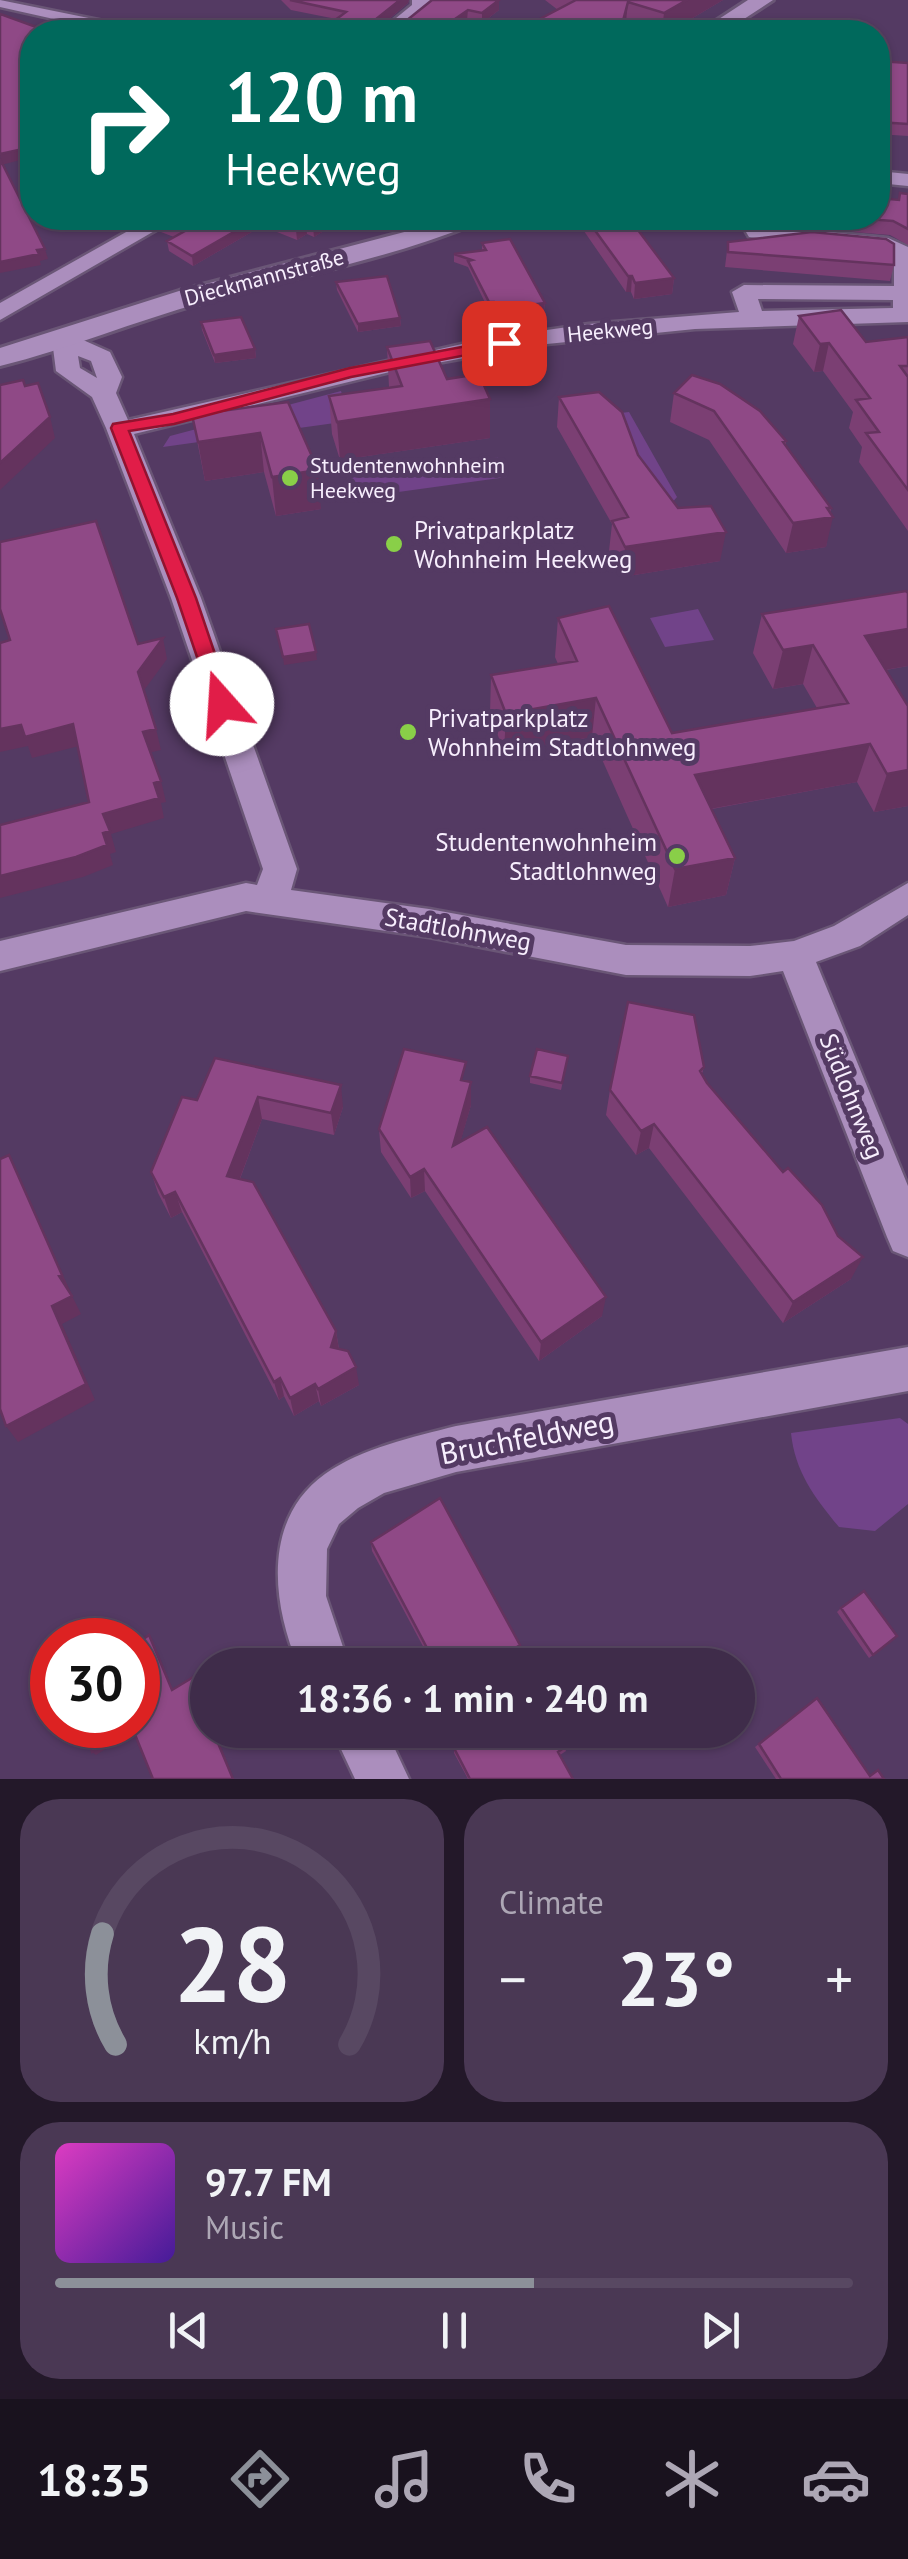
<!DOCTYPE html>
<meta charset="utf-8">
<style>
:root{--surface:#3f2c4a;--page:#4a3854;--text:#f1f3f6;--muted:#ada7b5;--line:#584862;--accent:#8c9099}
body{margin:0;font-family:"PT Sans",sans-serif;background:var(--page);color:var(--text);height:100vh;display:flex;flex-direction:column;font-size:38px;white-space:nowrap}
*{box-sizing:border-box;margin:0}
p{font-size:32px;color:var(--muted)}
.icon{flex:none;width:55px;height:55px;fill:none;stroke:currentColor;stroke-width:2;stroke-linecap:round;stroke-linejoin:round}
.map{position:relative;height:1779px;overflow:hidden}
.sheet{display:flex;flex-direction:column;gap:20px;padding:20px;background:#231829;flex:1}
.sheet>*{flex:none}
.top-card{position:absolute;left:20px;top:20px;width:870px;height:210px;border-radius:40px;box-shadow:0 2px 8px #0004,0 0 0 2px var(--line);background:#00695c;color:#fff;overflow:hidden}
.speed{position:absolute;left:30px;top:1618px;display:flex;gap:20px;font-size:50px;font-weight:700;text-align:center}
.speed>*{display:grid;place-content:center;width:130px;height:130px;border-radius:50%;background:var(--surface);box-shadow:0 2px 8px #0004,0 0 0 2px var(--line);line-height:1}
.speed .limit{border:15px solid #d22;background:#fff;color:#111}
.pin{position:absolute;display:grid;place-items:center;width:85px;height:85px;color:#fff;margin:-42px;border-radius:20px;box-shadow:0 5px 15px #0006}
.me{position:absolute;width:110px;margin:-55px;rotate:341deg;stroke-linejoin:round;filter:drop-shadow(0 0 8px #0008)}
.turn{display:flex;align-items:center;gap:35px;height:210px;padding:0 40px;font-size:45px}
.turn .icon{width:130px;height:130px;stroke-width:2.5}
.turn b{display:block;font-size:70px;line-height:85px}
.big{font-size:75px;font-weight:600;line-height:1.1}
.sheet .widget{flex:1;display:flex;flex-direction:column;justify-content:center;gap:15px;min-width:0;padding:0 35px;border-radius:40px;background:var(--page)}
.sheet .dial{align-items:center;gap:0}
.dial svg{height:260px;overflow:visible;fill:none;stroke:var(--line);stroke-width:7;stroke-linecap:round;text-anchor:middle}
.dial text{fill:var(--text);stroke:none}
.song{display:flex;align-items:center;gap:30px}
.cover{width:120px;height:120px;border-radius:15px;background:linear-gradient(135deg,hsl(310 70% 55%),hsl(260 70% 35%))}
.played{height:10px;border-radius:5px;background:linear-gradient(90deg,var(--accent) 60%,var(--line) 60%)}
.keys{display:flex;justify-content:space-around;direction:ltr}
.heat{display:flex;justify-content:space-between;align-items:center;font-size:55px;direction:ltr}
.sheet .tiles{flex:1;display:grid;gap:20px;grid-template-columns:1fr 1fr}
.widget:last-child{grid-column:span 2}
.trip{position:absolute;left:190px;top:1648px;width:565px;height:100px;border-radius:50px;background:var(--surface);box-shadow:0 2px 8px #0004,0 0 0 2px var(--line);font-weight:600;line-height:100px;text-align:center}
.menu{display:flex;height:160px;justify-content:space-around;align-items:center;background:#19121e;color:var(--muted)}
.menu .icon{width:70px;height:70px}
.menu .current{color:var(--accent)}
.menu b{font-size:45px;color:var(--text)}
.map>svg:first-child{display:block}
.green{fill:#714389}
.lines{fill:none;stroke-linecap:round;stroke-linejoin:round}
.minor-casing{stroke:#6a5676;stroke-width:5}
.tertiary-casing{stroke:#6a5676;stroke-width:6}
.minor{fill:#ab8ebd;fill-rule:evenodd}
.tertiary{fill:#ab8ebd;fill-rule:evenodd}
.wall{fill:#7b3f73}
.shaded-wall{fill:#64335e}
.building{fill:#8f4986;stroke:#64335e;stroke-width:2.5}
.route{fill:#e11d48;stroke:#92132f;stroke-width:2.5}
.poi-dot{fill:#89cf48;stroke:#543a63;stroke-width:4}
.labels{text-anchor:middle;stroke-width:10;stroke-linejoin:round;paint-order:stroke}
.far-street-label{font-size:22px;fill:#f7eefd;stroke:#543a63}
.far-poi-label{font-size:22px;fill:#f7eefd;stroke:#543a63;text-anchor:start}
.poi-label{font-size:25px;fill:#f7eefd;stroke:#543a63;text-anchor:start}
.street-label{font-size:25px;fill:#f7eefd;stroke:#543a63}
.near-street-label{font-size:30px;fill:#f7eefd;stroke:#543a63}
</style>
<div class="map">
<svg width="908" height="1779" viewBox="0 0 908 1779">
<rect width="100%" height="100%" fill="#543a63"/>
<!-- green -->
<path class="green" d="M341 391 347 412 335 423 163 447 170 436Z
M629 412 677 497 670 505 604 415Z
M498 457 507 477 355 498 347 478Z
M698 609 714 640 665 647 650 618Z
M900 1418 908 1424V1504L875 1531 839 1527C815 1498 795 1472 791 1433Z"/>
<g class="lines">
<!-- minor casing -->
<g class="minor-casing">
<path id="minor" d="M0 0 133 27 142 32H112L0 7Z
M412 0H430V7L399 32H379L412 5Z
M878 171 908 174V186L878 183Z
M151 218H177L0 320V303Z
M757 225 888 238 908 247V322L695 329 537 345 398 370 134 434 201 598 297 869 291 890 429 909 626 945 750 946 794 941 834 926 908 883V915L860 946 816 962 908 1186V1257L893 1251 887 1237 783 971 750 976 626 975 429 937 246 911 0 971V941L246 883 257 885 263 869 171 598 106 428 92 397 56 371 52 340 56 335H72L110 352 122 377 116 393 128 420 484 339 589 324 739 312 732 292 744 285 894 286V257L883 251 749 237 746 232 749 227ZM758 299 893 300V308L762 311ZM78 356 91 361 97 378 80 368Z
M908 1347V1391L456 1472 384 1493 358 1508 339 1524 327 1549 326 1596 349 1665H298C272 1603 262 1519 325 1474 362 1448 413 1437 456 1426Z
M332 1730H386L409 1779H355Z"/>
</g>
<!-- tertiary casing -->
<g class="tertiary-casing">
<path id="tertiary" d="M748 0H773L724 32H699Z
M443 218H478L474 224C388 259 294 276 204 302 135 321 69 349 0 366V348L179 291 412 230Z"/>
</g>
<!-- minor -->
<use href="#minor" class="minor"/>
<!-- tertiary -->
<use href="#tertiary" class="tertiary"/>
</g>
<!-- wall -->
<path class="wall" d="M281 0H409L408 3 382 25H401L499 0V10L482 23 467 20 450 32 336 19 291 10Z
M545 0H723L669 32H648L626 26 558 10Z
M878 61 908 63V136L878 134Z
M900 193 908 194V245L890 235 694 219V218H878L898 199Z
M166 218H393L372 230 343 219 314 237 307 234 297 240 262 226 193 266 169 251 167 241 174 237 161 232 159 221Z
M575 218H629L674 278 672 294 634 299 631 292H626Z
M728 242 894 265 890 281 725 267Z
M482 243 545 303 544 311 497 317 494 310 489 311 468 267 454 262V254L482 250Z
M336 282 400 318 401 326 358 332 337 290Z
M799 316 866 342 908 337V531L859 462 862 447 849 428 853 412 823 371 814 372 793 344Z
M201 322 255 349 256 358 215 363 202 330Z
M387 347 447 379 490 438 340 460 332 434 329 396 389 387Z
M674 393 786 441V445L831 508 826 547 786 553 709 440 670 422Z
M559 397 638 455 678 508 720 561 622 577 609 551 612 524 557 427Z
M288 402 321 509 276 516 264 472 205 481 192 415Z
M762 614 908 666 886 670 908 706V806L874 812 857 782 712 809 735 858 726 895 668 907 592 737 504 752 490 714 491 675 558 664 555 657 558 618 672 733 817 708 803 684 773 689 753 653Z
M215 1058 343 1107 334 1135 262 1119 240 1179 336 1331 339 1349 359 1385 321 1406 319 1401 294 1416 284 1396 279 1400 182 1212 171 1218 158 1193 151 1172 197 1100Z
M567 1063 561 1090 530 1083V1076Z
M704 1067 702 1074 707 1083 851 1279 783 1323 649 1148 636 1155 606 1115 610 1090Z
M465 1081 471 1105 460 1142 602 1316 539 1361 425 1191 411 1198 381 1152 379 1129Z
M371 1542 519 1653 517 1654 523 1665H433L372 1551Z
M841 1608 897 1636 869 1658 837 1612Z
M817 1698 870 1775 884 1779H776L755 1747Z
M467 1730H559L566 1751 560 1755 573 1779H468L454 1753V1748L471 1736Z"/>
<!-- shaded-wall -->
<path class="shaded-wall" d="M400 0H409L408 3 377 29 376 19Z
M499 0V10L482 23V13Z
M687 0H723L669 32H662L664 13Z
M628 2 625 32H620Z
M468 10 467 20 450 32H436Z
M754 19 751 32H744Z
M32 147V157L1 165 0 154Z
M258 218H261L262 226 193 266 192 256Z
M328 218H343V219L314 237 313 227Z
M376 218H393L372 230V220Z
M306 224 307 234 297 240 296 230Z
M45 249 48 259 40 261 41 265 0 273V262Z
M628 276H632L631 292H626Z
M674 278 672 294 634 299 635 283Z
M489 302H494V310L489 311Z
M545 303 544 311 497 317 498 309Z
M400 318 401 326 358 332V324Z
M829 343 823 371 814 372 820 344Z
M255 349 256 358 215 363 214 355Z
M490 399V438L340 460 337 422Z
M50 417 55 438 0 490V463Z
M260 433 264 472 205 481 198 442Z
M318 470 321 509 276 516 272 477Z
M833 517 826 547 786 553 793 523Z
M726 532 720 561 622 577 625 547Z
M908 629V666L854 675 865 636Z
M163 638 167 659 142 693 138 672Z
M813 645 803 684 773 689 783 650Z
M316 652 317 660 284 665 283 657Z
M596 698 592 737 504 752 506 714Z
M73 724 79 746 32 758 28 746 0 752V729L21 725Z
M156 729 161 750 148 753 143 732Z
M870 744 857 782 688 813 695 775Z
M908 770V806L874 812 887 774Z
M161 781 166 802 161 803 164 818 111 834 116 852 110 854 113 865 83 877 0 898V876L103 833V814L154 783Z
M735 858 726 895 668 907 675 869Z
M471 1082V1105L453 1168V1146Z
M341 1085 343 1107 334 1135 331 1113Z
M258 1097 262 1119 233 1197 227 1176Z
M654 1124 649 1148 636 1155 641 1131Z
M9 1155 71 1293 69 1294 59 1276Z
M424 1169 425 1191 411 1198 410 1177Z
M175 1192 182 1212 171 1218 164 1197Z
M863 1257 851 1279 783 1323 793 1302Z
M72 1296 81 1314 62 1324 95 1400 18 1442 6 1426 52 1306Z
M606 1297 602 1316 539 1361 541 1342Z
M336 1331 339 1350 331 1347Z
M356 1367 359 1385 321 1406 318 1389Z
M280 1378 284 1396 279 1400 274 1382Z
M315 1384 319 1401 294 1416 290 1398Z
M132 1727 135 1730 96 1755 92 1752Z
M215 1730H223L216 1735 234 1779 213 1731Z"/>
<!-- building -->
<path class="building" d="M290 0H400L376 19V25H401L432 0H499L482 13 468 10 436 32H319L346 12Z
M576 0H687L664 13 628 2 620 32H515Z
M0 14 50 32H32V147L0 154Z
M754 19 744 32H732Z
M878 61 908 63V124L878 122Z
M0 159 45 249 37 250 39 254 0 262Z
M900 193 908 194V229L893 221 854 218H878V198L899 200Z
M166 218H258L192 256 167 241 185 231 159 221Z
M265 218H328L313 227 306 224 296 230Z
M586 218H629L674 278 635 283 632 276H628Z
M812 232 886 239 894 244V265L728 252V242Z
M510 239 545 303 498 309 494 302H489L468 261 472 260 454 254 486 250 482 243Z
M387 276 400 318 358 324 336 282Z
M841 310 866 342 908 337V366H900L908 377V490L866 433 879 432 856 400 870 398 829 343 820 344 799 316Z
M241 317 255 349 214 355 201 322Z
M430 341 447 379 479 374 490 399 337 422 329 396 402 386 387 347Z
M692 375 720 384 760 411 786 441 783 442 831 508H827L833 517 793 523 714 411 674 393Z
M23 380 25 386 38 383 50 417 0 463V385Z
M599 392 622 412 638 455 678 508 711 506 726 532 625 547 612 521 628 517 559 397Z
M288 402 318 470 272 477 260 433 198 442 192 415Z
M96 521 138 644 163 638 138 672 156 729 143 732 161 781 154 783 159 798 103 814 110 831 103 833 107 845 76 857 0 876V825L89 802 73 724 25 737 21 725 0 729V643L10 640 0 609V542Z
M906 591 908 593V629L865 636 908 706V770L887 774 870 744 695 775 735 858 675 869 596 698 506 714 491 675 577 661 558 618 609 606 672 733 848 703 813 645 783 650 762 614Z
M309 624 316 652 283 657 276 629Z
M628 1002 694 1015 704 1067 700 1071 707 1083 783 1172 788 1168 822 1205 838 1236 863 1257 793 1302 654 1124 641 1131 610 1090Z
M404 1049 466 1062 461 1080 471 1082 453 1146 487 1127 606 1297 541 1342 424 1169 410 1177 379 1129Z
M537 1049 568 1056 562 1083 530 1076Z
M215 1058 341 1085 331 1113 258 1097 227 1176 253 1182 336 1331 331 1347 348 1351 356 1367 318 1389 315 1384 290 1398 280 1378 274 1382 175 1192 164 1197 151 1172 182 1097 197 1100Z
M9 1155 62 1275 59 1276 72 1296 52 1306 86 1384 6 1426 0 1409V1159Z
M440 1498 520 1645 514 1649 523 1665H436L371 1542Z
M864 1591 897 1636 873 1655 841 1608Z
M120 1622 127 1640H91Z
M149 1635 172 1690 200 1673 208 1691V1730H215L213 1731 233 1779H153L132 1727 92 1752 83 1725H138V1643Z
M817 1698 870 1776 878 1770 884 1779H781L759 1744Z
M471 1730H559L568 1745 558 1752 573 1779H470L454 1748 473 1735Z"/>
<!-- route -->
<path class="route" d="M504 339 509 340V347L351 377 174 424 129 431 196 598 232 704 229 710H215L177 598 111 428 113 424 173 414 350 368Z"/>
<!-- markers -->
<g class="poi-dot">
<circle cx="290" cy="478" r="10"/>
<circle cx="394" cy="544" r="10"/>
<circle cx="408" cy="732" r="10"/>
<circle cx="677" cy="856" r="10"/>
</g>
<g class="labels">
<!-- far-street labels -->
<g class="far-street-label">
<text transform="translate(264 277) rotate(-15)" y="8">Dieckmannstraße</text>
<text transform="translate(610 330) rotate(-6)" y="8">Heekweg</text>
</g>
<!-- far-poi labels -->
<g class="far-poi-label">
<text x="310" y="473">Studentenwohnheim<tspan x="310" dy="25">Heekweg</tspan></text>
</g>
<!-- poi labels -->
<g class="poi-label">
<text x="414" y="539">Privatparkplatz<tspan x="414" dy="29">Wohnheim Heekweg</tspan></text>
<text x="428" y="727">Privatparkplatz<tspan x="428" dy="29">Wohnheim Stadtlohnweg</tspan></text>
<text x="657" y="851" text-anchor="end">Studentenwohnheim<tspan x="657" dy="29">Stadtlohnweg</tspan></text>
</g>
<!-- street labels -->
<g class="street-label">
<text transform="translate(458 929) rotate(10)" y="9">Stadtlohnweg</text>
<text transform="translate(852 1096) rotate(68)" y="9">Südlohnweg</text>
</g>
<!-- near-street labels -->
<g class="near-street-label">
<text transform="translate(527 1438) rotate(-11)" y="10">Bruchfeldweg</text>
</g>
</g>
</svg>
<div class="speed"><div class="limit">30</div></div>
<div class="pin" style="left:504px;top:343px;background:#d93025"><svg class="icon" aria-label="arrive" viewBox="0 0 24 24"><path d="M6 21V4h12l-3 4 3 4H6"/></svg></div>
<svg class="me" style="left:222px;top:704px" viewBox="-20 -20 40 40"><circle r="19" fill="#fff"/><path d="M0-13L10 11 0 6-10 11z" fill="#e11d48"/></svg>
<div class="trip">18:36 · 1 min · 240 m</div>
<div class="top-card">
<div class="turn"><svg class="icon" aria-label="right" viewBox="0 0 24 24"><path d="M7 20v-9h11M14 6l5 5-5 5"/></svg><div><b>120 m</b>Heekweg</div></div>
</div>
</div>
<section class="sheet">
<div class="tiles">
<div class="widget dial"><svg viewBox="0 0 100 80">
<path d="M14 69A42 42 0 1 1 86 69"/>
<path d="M14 69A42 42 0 0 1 10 35" stroke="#8c9099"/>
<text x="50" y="56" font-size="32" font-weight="700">28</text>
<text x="50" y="72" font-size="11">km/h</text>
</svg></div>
<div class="widget"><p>Climate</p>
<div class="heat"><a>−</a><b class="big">23°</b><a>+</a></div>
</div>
<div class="widget">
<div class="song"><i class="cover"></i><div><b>97.7 FM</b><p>Music</p></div></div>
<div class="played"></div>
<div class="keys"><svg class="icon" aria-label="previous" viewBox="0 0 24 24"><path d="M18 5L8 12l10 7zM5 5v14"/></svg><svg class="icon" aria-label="pause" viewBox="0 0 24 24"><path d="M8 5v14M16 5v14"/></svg><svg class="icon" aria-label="next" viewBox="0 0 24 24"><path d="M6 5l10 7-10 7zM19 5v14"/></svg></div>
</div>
</div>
</section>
<nav class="menu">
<b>18:35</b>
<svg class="icon current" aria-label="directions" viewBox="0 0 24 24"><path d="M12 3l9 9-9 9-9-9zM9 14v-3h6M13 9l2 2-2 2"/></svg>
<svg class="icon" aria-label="music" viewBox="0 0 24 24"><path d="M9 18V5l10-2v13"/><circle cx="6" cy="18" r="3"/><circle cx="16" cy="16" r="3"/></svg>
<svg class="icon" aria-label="phone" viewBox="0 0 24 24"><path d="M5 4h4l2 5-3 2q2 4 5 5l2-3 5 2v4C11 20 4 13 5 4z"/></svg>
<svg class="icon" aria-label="climate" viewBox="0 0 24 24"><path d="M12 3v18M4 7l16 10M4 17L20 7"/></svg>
<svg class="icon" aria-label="car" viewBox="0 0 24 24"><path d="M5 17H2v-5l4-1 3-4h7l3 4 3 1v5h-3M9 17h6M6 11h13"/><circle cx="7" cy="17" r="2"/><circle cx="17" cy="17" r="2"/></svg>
</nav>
